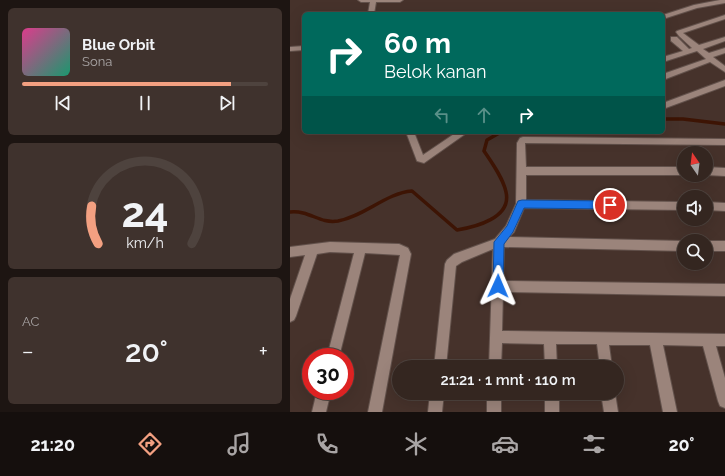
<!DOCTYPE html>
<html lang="id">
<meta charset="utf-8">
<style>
:root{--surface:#342620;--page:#3f322d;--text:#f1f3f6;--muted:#a9a5a5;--line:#4e433e;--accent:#f3a081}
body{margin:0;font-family:Raleway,sans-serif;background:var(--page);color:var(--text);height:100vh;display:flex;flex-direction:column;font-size:15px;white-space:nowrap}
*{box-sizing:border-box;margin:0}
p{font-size:13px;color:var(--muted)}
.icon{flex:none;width:22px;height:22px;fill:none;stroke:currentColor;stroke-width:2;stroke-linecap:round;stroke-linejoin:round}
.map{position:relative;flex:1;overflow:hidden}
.drawer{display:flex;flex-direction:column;gap:8px;padding:8px;background:#1d1512;width:290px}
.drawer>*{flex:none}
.guide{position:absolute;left:12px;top:12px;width:363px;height:122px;border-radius:6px;box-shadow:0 4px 16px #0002,0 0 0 1px var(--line);background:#00695c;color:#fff;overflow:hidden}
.needle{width:26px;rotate:346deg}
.tools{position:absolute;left:387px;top:146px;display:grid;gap:8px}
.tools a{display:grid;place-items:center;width:36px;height:36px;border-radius:50%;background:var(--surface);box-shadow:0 4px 16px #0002,0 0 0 1px var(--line);font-size:20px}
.speed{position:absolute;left:12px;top:348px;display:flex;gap:8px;font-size:20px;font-weight:700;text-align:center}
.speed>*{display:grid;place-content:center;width:52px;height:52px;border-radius:50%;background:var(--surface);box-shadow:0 4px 16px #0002,0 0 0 1px var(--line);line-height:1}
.speed .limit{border:6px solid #d22;background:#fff;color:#111}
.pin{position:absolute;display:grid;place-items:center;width:34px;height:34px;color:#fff;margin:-17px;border:2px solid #fff;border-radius:50%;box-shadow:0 1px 4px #0007}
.me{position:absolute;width:44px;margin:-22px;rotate:1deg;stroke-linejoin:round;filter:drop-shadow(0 0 3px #0008)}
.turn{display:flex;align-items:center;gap:14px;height:84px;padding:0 16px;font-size:18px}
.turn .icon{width:52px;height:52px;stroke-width:2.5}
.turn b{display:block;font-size:28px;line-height:34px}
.lanes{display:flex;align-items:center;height:38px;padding:0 16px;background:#0003;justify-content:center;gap:20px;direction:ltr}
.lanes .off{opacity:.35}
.big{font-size:30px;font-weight:600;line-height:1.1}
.drawer .tile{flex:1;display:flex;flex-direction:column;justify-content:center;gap:6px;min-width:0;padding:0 14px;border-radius:6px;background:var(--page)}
.drawer .dial{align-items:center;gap:0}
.dial svg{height:104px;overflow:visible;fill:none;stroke:var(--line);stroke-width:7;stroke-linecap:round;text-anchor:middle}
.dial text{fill:var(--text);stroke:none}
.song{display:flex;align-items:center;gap:12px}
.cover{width:48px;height:48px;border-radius:6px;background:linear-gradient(135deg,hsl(330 70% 55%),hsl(160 70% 35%))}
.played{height:4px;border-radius:2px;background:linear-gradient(90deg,var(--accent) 85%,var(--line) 85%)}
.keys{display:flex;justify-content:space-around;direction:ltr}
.heat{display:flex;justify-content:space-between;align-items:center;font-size:22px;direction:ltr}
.trip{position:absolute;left:102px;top:360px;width:232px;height:40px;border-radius:20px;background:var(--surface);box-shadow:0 4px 16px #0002,0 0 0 1px var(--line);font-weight:600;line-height:40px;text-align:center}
.tabs{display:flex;height:64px;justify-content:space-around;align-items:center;background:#150f0d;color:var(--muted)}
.tabs .icon{width:28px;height:28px}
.tabs .selected{color:var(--accent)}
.tabs b{font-size:18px;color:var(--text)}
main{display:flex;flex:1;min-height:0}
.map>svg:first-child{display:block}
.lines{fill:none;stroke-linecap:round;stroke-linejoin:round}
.stream{stroke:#3d1404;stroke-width:3.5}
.street-casing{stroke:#62514b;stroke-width:2}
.street{fill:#9b847b;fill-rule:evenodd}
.route{fill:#1a73e8;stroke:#114b97}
</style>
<main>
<section class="drawer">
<div class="tile">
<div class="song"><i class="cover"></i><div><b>Blue Orbit</b><p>Sona</p></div></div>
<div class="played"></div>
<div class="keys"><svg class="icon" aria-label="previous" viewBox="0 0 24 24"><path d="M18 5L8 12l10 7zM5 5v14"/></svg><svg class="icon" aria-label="pause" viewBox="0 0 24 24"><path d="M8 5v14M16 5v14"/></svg><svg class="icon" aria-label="next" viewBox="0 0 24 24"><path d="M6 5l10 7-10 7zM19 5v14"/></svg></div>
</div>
<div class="tile dial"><svg viewBox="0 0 100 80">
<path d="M14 69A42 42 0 1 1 86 69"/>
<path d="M14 69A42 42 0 0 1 9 40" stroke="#f3a081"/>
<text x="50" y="56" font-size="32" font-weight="700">24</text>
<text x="50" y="72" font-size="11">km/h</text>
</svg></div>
<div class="tile"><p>AC</p>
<div class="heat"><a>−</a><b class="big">20°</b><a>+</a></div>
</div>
</section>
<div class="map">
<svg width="435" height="412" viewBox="0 0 435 412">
<rect width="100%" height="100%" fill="#46322b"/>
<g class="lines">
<!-- stream -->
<path class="stream" d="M373 119H393L435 124
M0 212C20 210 29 224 48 221 75 216 96 193 122 191L167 230C185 227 222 218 216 192 213 178 202 163 194 151L197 140 211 132"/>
<!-- street casing -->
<g class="street-casing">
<path id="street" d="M68 0H113L110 2H86L84 14H78L80 2H71Z
M430 0H435V3L407 8 373 19V15L404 5Z
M435 15V19L393 33 409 45 435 37V41L413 49 419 53 435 48V53L423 57 435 66V72L420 62 373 80V74L416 59 407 51 373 62V57L393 51 381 41V37H387L399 49 402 48 389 36 386 32 387 31Z
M14 46V50L0 51V47Z
M435 80V86L373 109V103Z
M116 132H124L133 155 167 132H178L134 163 127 161Z
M233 137 435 139V145L235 143 236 167H394V175H236V200L394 202V210L234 208 224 232 219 237 394 241V251L214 247 213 281 435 284V296L213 292 212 331 435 334V346H426L435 378V408L430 406 428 401 413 346 373 345 387 412H373L360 345H319L322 367H310L307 344H266L267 367H255L254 344 212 343 211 367H199L203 249 172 262 166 266 156 367H144L155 264 157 260 164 254 205 239 216 226 226 204 227 143 230 138Z
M416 167 435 168V176L416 175Z
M416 202 435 203V211L416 210Z
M416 241H435V251H416Z
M40 242 109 244 118 248 121 254 92 412H78L110 255 75 253 49 357H37L64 253 40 252 27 254 6 316 4 320 0 322V299L15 255 0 257V247Z
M27 391H41L36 412H22Z
M140 393H154L152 412H138Z
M197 393H211V412H197Z
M255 393H269V412H255Z
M311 393H325L328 412H314Z"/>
</g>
<!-- street -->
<use href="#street" class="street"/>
</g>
<!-- route -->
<path class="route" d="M232 200 320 201 323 202 325 205 323 208 320 209 234 208 223 232 214 244 213 286 212 290 208 291 204 290 203 286 204 242 217 226 228 201Z"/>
</svg>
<div class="tools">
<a><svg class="needle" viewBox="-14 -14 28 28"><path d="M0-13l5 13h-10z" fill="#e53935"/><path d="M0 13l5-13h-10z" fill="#a9a5a5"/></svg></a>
<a><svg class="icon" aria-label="sound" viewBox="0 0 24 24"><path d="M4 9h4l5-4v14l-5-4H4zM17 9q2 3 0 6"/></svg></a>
<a><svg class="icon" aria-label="search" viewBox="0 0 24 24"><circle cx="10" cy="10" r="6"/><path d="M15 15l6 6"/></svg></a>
</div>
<div class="speed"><div class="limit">30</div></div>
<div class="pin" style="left:320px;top:205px;background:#d93025"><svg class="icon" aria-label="arrive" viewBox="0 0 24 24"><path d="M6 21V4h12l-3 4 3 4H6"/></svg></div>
<svg class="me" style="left:208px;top:286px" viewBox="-20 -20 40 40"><path d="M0-17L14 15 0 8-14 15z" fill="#1a73e8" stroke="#fff" stroke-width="4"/></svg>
<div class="trip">21:21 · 1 mnt · 110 m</div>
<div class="guide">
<div class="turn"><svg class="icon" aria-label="right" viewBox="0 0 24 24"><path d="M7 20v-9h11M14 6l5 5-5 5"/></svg><div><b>60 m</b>Belok kanan</div></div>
<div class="lanes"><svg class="icon off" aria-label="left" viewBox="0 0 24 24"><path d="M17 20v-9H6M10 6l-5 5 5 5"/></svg><svg class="icon off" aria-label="ahead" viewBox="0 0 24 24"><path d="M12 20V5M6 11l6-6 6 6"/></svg><svg class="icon" aria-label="right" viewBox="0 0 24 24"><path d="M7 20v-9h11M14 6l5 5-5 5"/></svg></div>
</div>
</div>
</main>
<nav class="tabs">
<b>21:20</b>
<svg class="icon selected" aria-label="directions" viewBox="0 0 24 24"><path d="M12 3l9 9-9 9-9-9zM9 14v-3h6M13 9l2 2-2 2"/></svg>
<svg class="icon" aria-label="music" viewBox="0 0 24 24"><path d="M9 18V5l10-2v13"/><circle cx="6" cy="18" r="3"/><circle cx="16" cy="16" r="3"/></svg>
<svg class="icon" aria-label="phone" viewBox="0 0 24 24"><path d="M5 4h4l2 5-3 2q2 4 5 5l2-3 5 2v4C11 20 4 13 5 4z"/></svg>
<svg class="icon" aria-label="climate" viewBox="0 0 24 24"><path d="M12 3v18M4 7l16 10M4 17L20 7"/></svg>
<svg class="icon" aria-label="car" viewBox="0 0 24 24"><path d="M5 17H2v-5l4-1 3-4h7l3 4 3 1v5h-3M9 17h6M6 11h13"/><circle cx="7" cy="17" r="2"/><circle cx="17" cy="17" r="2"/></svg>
<svg class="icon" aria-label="filters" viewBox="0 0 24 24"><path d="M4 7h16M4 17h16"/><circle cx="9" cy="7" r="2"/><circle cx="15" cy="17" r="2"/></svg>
<b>20°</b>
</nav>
